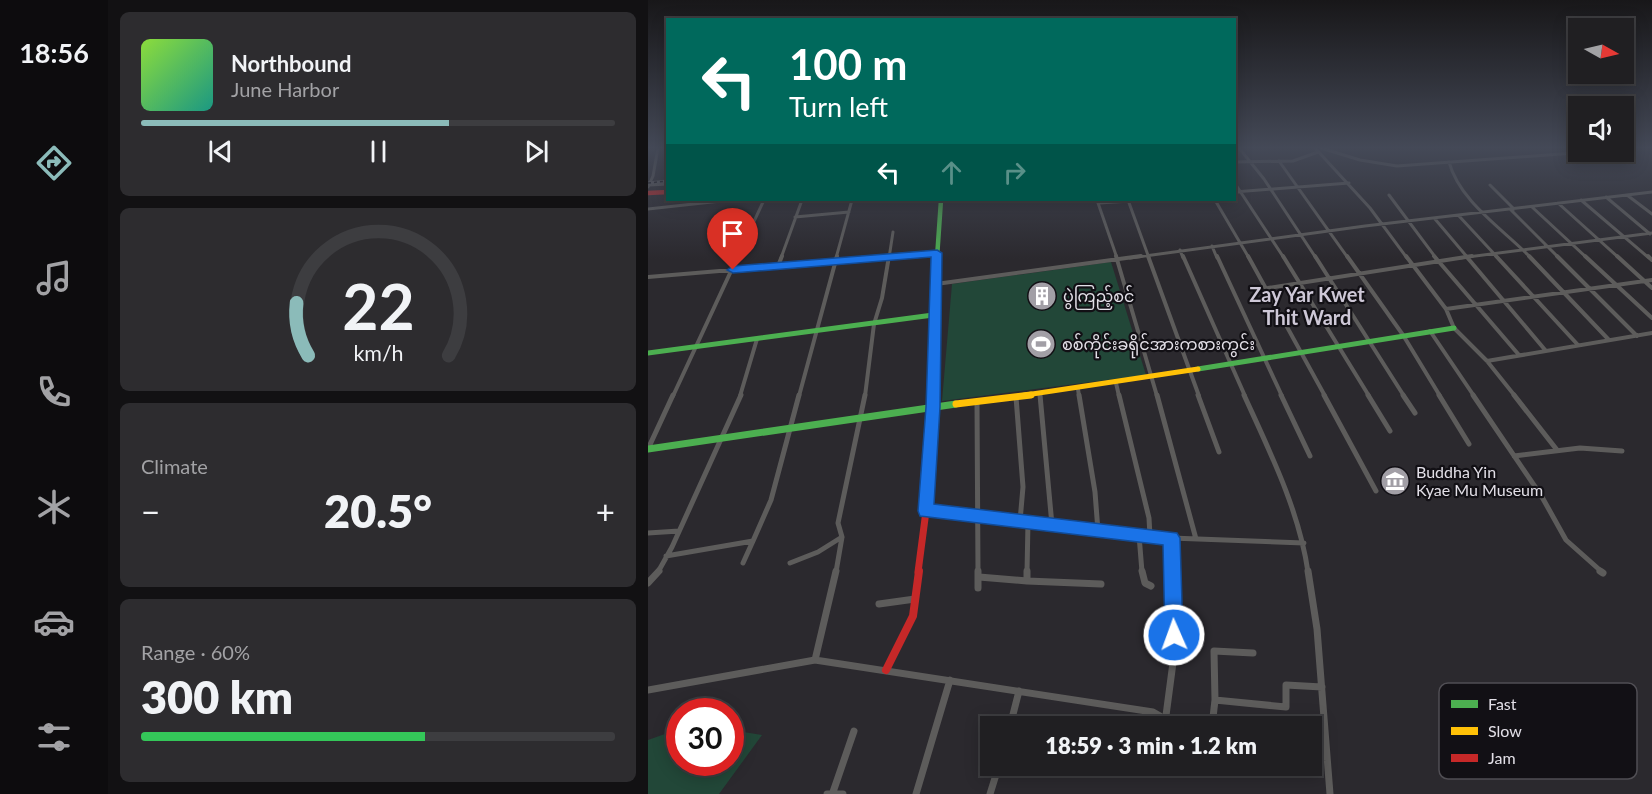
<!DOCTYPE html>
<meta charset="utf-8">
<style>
:root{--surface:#201f22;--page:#2d2c2f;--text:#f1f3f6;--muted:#a2a2a5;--line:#3d3d40;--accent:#8bbbb9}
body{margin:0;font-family:Lato,"Noto Sans Myanmar",sans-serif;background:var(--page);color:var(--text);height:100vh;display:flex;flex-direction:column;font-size:22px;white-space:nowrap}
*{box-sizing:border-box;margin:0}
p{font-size:20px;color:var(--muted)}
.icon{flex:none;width:33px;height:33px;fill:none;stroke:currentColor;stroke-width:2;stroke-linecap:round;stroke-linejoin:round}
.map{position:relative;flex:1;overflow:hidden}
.side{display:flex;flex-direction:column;gap:12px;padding:12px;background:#121113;width:540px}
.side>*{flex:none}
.hud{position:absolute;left:18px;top:18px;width:570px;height:183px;border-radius:0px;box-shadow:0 3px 15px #0003,0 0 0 2px var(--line);background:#00695c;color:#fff;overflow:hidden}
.needle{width:39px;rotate:98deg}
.controls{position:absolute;left:920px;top:18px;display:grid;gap:12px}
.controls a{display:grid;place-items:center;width:66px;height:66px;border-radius:0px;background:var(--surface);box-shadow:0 3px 15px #0003,0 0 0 2px var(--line);font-size:30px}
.speed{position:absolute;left:18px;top:698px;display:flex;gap:12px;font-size:30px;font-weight:700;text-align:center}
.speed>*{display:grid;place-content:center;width:78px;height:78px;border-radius:50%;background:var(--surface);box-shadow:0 3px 15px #0003,0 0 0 2px var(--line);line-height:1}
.speed .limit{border:9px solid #d22;background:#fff;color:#111}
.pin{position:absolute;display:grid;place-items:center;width:51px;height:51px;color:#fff;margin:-62px -26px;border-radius:50% 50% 50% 0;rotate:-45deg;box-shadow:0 0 6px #0007}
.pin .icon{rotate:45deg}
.me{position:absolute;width:66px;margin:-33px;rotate:358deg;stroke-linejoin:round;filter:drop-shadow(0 0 4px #0008)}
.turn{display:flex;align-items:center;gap:21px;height:126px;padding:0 24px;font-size:27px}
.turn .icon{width:78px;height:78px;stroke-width:2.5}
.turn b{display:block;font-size:42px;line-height:51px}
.lanes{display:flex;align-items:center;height:57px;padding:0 24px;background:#0003;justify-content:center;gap:30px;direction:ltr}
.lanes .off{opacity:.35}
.big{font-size:45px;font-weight:800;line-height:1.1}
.side .card{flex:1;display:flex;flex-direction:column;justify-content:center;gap:9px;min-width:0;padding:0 21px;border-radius:9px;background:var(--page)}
.side .dial{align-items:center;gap:0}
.dial svg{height:156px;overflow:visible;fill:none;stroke:var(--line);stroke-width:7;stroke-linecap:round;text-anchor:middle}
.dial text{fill:var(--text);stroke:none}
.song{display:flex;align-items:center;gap:18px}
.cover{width:72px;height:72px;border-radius:9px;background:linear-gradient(135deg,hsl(90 70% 55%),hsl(170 70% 35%))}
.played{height:6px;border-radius:3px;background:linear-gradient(90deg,var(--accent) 65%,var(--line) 65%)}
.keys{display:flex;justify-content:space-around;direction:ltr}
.heat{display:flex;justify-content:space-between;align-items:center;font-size:33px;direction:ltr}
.charge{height:9px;border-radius:4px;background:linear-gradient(90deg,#34c759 60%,var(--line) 0)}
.trip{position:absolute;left:332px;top:716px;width:342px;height:60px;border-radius:0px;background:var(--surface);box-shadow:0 3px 15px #0003,0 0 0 2px var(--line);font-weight:800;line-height:60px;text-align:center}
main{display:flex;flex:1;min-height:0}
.tab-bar{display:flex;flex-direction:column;width:108px;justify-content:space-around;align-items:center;background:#0d0c0e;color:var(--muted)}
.tab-bar .icon{width:42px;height:42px}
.tab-bar .on{color:var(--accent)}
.tab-bar b{font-size:27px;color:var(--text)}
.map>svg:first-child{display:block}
.green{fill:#224738}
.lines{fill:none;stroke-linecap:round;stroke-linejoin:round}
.street-far3{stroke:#5d5c5b;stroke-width:3}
.street-far2{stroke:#5d5c5b;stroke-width:4}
.street-far1{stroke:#5d5c5b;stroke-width:5}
.street{stroke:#5d5c5b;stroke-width:7}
.fast-far2{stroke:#4caf50;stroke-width:4.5}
.fast-far1{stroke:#4caf50;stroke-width:5}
.fast{stroke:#4caf50;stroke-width:7}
.slow-far1{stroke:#ffc107;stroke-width:5}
.slow{stroke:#ffc107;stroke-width:7}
.jam-far3{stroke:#c62828;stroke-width:4.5}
.jam-far2{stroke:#c62828;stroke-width:5}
.jam-far1{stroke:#c62828;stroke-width:7}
.jam{stroke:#c62828;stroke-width:8}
.rail-casing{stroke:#626163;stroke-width:3}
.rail{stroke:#121015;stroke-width:1.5;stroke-dasharray:3;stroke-linecap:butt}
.route{fill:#1a73e8;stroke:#114b97;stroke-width:1.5}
.labels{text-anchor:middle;stroke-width:4.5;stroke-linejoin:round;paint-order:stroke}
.poi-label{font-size:16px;fill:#e2dfe7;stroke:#121015;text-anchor:start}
.quarter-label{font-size:20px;font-weight:bold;fill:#cec8d7;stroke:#121015}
.key{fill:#121015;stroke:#504e54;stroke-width:1.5}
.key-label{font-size:16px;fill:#e2dfe7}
</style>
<main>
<nav class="tab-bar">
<b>18:56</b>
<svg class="icon on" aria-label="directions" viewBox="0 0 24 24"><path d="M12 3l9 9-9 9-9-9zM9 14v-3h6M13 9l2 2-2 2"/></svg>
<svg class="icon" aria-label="music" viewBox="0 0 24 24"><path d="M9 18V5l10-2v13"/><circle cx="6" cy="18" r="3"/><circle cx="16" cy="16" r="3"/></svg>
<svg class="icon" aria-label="phone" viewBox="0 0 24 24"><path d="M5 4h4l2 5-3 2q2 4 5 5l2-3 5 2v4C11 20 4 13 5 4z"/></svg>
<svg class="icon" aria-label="climate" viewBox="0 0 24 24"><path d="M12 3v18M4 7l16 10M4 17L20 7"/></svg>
<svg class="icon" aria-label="car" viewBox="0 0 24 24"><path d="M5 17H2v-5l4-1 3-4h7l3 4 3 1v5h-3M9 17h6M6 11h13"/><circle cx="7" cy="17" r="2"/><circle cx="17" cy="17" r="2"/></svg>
<svg class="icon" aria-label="filters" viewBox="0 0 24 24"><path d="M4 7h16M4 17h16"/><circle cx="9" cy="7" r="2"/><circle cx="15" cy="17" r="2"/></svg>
</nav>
<section class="side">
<div class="card">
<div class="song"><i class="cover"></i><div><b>Northbound</b><p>June Harbor</p></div></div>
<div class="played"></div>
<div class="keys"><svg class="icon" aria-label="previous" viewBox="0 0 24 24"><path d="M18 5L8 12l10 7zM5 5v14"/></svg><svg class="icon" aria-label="pause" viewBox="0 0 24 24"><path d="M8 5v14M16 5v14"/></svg><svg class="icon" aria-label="next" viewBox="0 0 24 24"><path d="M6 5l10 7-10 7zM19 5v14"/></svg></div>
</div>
<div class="card dial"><svg viewBox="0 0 100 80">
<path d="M14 69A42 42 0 1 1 86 69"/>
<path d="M14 69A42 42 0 0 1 8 42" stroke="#8bbbb9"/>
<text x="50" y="56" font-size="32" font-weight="700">22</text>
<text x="50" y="72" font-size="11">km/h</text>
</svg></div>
<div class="card"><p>Climate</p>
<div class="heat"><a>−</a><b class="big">20.5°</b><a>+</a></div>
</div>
<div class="card"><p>Range · 60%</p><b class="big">300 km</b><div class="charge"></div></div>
</section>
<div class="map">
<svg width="1004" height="794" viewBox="0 0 1004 794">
<rect width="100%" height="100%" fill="#2b292e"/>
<!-- green -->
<path class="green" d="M463 262 498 375 294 401 304 284Z
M31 729 32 762H82L83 730 114 735 71 794H0V740Z"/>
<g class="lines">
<!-- street-far3 -->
<path class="street-far3" d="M591 148 616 179 668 258
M667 148 722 208 759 258
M673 148 712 160 749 166 939 152
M975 149 986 148
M631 161 700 258
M586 162 645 161 670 152
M801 162C812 202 855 229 883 258
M586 182 636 258
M1 185 20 184
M842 185 866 209
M0 187 5 176 10 148
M586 192 701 183
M741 195 788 258
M979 195 1004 214
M958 197 1002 234
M449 200 469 258
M480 200 501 258
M567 200 601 258
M933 200 1001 258
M451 203 498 200
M910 203 971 258
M884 207 939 258
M0 209 82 200
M862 209 911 258
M811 216 850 258
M147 217 201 212
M787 219 820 258
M564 246 569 258
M532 250 535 258
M89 258 116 200
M133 258 154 200
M188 258 204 200
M232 258 289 253
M241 258 245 232
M482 258 717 226 1004 192
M812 258 1004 233"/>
<!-- street-far2 -->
<path class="street-far2" d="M468 256 509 396
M500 256 551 396
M535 256 597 396
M569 256 634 396
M600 256 677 396
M635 256 721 396
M667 256 756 396
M699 256 755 335 792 396
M758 256 798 309 806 328 839 361 867 396
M786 256 871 355
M818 256 898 351
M848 256 930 345
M881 256 961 340
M909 256 989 336
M937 256 1004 318
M969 256 1004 288
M1000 256 1004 260
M130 266 134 256
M0 277 250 256
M288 284 493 256
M620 288 824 256
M798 309 1004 280
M782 331 826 396
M839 361 1004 333
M468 383 471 396
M430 389 431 396
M25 396 90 256
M92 396 109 339
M151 396 189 256
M217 396 226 324 234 298 241 256"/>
<!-- street-far1 -->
<path class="street-far1" d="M392 395 404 525
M431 395 447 492 450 531
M471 395 501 518 502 536
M509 395 548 539
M550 395 571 452
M596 395C622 452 651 510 660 572
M633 395 662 456
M676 395 728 491
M720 395 742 431
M755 395 767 413
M791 395 821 444
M825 395 894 497 918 540 954 572
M866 395 909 450
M368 397 375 487 372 521
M329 402 330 572
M0 449 25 395
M866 456 932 448 974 451
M278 511 523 538 656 543
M0 533 31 531
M491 535 494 572
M523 538 524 572
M18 556 105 541 123 500 151 395
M95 563 105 541
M142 563 170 552 194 537
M10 572 24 547 93 395
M188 572 194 537 190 523 217 395
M379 572 380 522"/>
<!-- street -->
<path class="street" d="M330 571V588
M379 571V581L453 584
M494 571 497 583 503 586
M524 571 526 635
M660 571 669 629 682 794
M952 571 955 573
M331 577 379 581
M0 583 11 571
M231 604 267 599
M167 660 188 571
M0 690 167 660 505 712 512 716 518 726
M567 700 566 651 605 653
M517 723 526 655
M362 726 371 691
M564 726 567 700 638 707V685L674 687
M663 756 679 757
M185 792 206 731
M179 794H195
M268 794 302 680
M342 794 351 765"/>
<!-- fast-far2 -->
<path class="fast-far2" d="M289 258 293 200"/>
<!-- fast-far1 -->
<path class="fast-far1" d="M286 295 289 256
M0 353 285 315
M550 369 806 328"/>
<!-- fast -->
<path class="fast" d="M0 449 308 404"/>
<!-- slow-far1 -->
<path class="slow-far1" d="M371 396 550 369"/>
<!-- slow -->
<path class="slow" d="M308 404 383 395"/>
<!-- jam-far3 -->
<path class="jam-far3" d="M0 193 20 192"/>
<!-- jam-far2 -->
<path class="jam-far2" d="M285 396 286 295"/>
<!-- jam-far1 -->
<path class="jam-far1" d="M270 572 278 511 285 395"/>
<!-- jam -->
<path class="jam" d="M238 670 265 616 271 571"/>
<!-- rail casing -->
<g class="rail-casing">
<path id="rail" d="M0 183 20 181"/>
</g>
<!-- rail -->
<use href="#rail" class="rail"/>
</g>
<!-- sky -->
<linearGradient id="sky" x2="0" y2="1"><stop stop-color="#181719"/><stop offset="0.57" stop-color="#444957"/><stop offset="1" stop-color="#444957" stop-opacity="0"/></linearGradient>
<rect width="1004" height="259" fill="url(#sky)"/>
<!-- route -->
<path class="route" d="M289 250 294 253 292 407 286 504 529 533 532 538 535 635 533 641 526 644 520 641 517 635 515 545 272 516 270 511 278 407 283 257 85 273 79 270 85 266Z"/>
<!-- icons -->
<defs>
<g id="building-disc" transform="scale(1.5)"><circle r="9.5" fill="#a29fa6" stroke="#121015"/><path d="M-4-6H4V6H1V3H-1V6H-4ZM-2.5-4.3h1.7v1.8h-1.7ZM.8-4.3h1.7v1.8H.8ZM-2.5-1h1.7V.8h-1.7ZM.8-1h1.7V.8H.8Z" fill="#fff"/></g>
<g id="stadium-disc" transform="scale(1.5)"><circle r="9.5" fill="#a29fa6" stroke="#121015"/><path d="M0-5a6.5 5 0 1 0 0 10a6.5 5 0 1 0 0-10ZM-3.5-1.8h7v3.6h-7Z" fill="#fff"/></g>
<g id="museum-disc" transform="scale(1.5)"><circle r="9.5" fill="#a29fa6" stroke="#121015"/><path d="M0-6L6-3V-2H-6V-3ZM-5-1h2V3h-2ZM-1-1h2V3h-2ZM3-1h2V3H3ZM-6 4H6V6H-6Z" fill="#fff"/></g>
</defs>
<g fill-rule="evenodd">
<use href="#building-disc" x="394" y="296"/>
<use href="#stadium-disc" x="393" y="344"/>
<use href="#museum-disc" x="747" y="481"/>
</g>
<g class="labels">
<!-- poi labels -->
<g class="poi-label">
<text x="415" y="302">ပွဲကြည့်စင်</text>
<text x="414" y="350">စစ်ကိုင်းခရိုင်အားကစားကွင်း</text>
<text x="768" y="478">Buddha Yin<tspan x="768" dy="18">Kyae Mu Museum</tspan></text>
</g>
<!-- quarter labels -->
<g class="quarter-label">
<text x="659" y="302">Zay Yar Kwet<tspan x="659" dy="23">Thit Ward</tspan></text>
</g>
</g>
<!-- legend -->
<rect x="791" y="683" width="198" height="96" rx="9" class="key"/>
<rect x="803" y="700" width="27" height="8" fill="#4caf50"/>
<rect x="803" y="727" width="27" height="8" fill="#ffc107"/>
<rect x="803" y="754" width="27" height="8" fill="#c62828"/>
<g class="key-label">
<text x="840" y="710">Fast</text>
<text x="840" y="737">Slow</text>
<text x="840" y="764">Jam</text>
</g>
</svg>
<div class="controls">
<a><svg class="needle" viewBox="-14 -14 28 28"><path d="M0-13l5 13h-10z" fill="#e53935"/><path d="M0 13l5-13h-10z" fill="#a2a2a5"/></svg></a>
<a><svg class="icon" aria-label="sound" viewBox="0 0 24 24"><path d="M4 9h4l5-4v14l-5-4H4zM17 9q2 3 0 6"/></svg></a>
</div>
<div class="speed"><div class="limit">30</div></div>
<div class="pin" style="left:85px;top:270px;background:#d93025"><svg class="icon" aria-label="arrive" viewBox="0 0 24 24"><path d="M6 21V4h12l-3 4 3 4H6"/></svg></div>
<svg class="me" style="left:526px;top:635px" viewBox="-20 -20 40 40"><circle r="17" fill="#1a73e8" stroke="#fff" stroke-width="3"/><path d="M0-11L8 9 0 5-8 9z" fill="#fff"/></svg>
<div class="trip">18:59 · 3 min · 1.2 km</div>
<div class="hud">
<div class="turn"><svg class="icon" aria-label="left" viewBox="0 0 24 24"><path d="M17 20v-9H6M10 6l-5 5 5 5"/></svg><div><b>100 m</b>Turn left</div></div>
<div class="lanes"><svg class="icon" aria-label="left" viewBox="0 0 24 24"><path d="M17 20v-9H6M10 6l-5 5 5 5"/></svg><svg class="icon off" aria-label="ahead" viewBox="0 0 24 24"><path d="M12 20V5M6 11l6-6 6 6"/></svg><svg class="icon off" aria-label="right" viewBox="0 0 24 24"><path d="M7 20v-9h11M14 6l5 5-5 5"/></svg></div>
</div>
</div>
</main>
